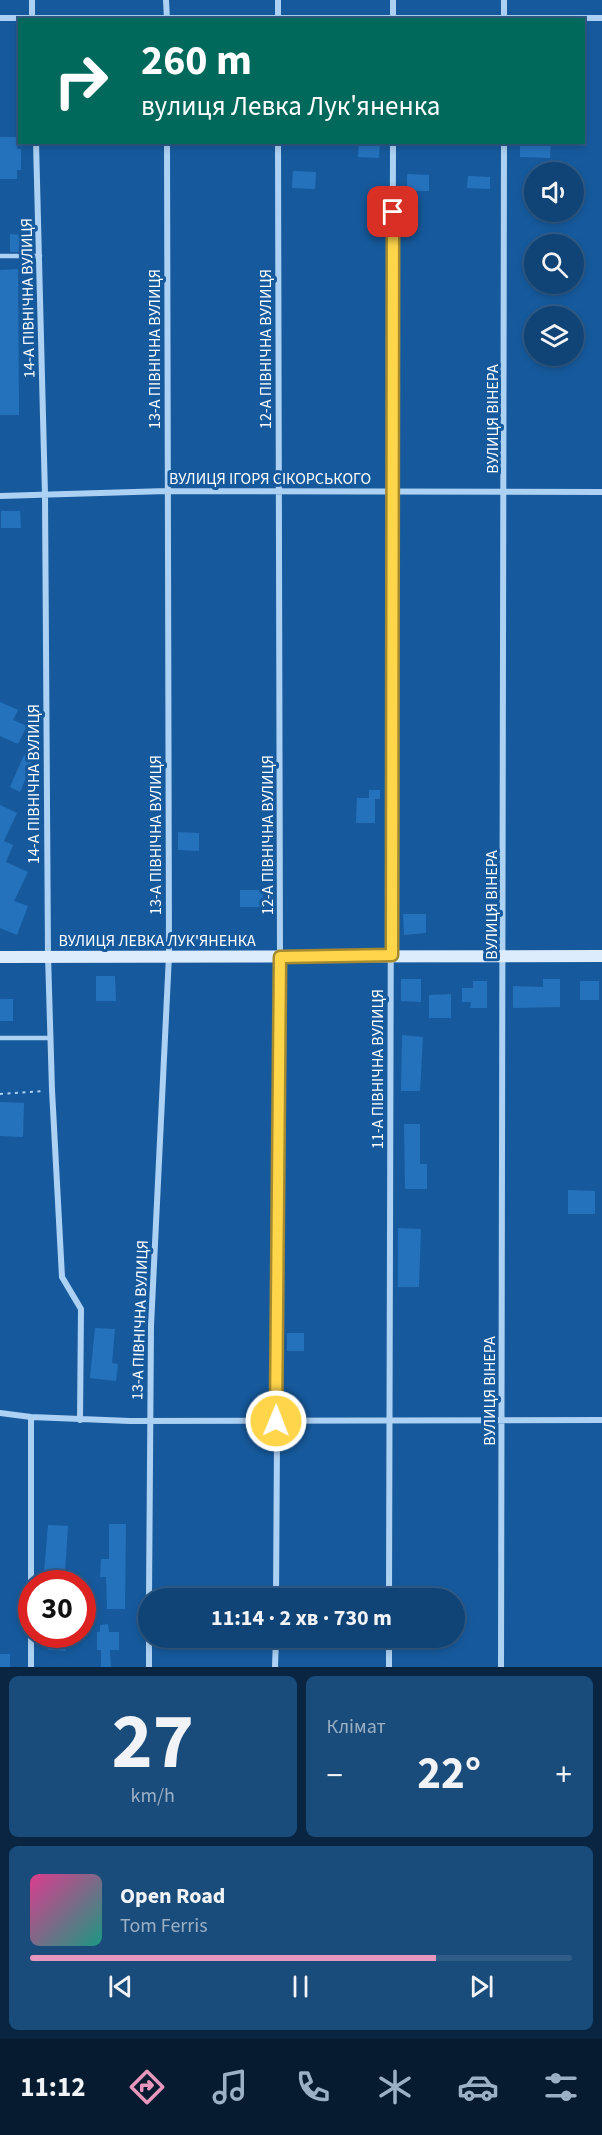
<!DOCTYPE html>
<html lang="uk">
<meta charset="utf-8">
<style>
:root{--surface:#104476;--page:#194b7b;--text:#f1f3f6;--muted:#9cb0c5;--line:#305c88;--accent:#e797bd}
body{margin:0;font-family:"Source Sans 3",sans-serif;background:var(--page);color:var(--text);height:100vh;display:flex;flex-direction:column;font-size:22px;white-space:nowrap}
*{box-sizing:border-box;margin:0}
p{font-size:20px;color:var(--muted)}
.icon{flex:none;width:33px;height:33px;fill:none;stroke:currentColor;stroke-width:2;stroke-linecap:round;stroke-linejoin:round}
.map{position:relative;height:1667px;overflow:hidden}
.sheet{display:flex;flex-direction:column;gap:9px;padding:9px;background:#092541;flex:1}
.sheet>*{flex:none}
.banner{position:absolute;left:18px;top:18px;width:567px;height:126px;border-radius:0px;box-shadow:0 3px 9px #0003,0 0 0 2px var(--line);background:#00695c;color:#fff;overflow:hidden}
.controls{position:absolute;left:524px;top:162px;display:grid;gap:12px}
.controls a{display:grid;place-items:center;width:60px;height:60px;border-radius:50%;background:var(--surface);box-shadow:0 3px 9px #0003,0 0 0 2px var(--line);font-size:30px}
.speed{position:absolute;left:18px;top:1570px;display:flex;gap:12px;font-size:30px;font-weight:700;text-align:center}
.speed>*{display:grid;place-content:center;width:78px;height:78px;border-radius:50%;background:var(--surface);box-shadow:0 3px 9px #0003,0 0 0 2px var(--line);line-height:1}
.speed .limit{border:9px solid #d22;background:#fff;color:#111}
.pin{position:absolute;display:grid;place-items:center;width:51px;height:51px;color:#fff;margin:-26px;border-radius:12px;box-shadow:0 3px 9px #0006}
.me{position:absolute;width:66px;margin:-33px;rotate:1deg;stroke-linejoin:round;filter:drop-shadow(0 0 4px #0008)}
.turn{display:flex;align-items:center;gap:21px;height:126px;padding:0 24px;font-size:27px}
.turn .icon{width:78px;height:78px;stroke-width:2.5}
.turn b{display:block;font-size:42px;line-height:51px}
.big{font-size:45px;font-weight:700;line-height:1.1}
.sheet .card{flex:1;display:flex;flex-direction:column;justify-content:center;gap:9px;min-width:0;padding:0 21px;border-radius:9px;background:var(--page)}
.sheet .dial{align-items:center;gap:0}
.dial b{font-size:78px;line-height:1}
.song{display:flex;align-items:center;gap:18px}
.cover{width:72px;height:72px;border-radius:9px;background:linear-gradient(135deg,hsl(330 70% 55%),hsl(170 70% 35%))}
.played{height:6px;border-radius:3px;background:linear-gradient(90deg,var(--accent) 75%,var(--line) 75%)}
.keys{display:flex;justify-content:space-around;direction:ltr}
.heat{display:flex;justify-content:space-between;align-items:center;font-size:33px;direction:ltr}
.sheet .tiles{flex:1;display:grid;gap:9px;grid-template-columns:1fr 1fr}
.card:last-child{grid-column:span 2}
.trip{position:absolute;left:138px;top:1588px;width:327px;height:60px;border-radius:30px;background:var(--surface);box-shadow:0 3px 9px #0003,0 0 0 2px var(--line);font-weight:700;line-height:60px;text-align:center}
.dock{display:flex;height:96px;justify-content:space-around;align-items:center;background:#061b2f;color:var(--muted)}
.dock .icon{width:42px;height:42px}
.dock .selected{color:var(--accent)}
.dock b{font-size:27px;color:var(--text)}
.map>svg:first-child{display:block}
.building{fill:#2572bc}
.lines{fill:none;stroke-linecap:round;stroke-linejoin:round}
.path{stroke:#add1f3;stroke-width:2;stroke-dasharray:3 4.5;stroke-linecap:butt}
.lane{stroke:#add1f3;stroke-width:4.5}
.street{stroke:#add1f3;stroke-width:6}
.secondary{stroke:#ddecfd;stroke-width:12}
.route-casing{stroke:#a68a30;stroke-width:15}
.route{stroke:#ffd54a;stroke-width:10}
.labels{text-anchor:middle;stroke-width:6;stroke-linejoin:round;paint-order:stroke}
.street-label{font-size:16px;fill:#fff;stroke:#165a9d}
</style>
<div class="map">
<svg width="602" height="1667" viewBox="0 0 602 1667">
<rect width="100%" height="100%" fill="#165a9d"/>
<!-- building -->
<path class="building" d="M0 137H17V149H21V170H17V179H0Z
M359 142H380L379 158 358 157Z
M520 142H551L550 158 520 157Z
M293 171 316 172 315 189 292 188Z
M407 174 429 175V191H407Z
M468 176 490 177V189L467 188Z
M10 234 22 235 21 252H10Z
M18 269 19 415H0V270Z
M1 511H20L21 528H1Z
M0 702 18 710 13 720 27 726 18 744 0 736Z
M24 755 34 759 20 792 10 787Z
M369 790H380V799H375V823H356L357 798H369Z
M0 805 17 813 4 841 13 845 6 862 28 872 14 901 28 906 17 935 0 928Z
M178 832 199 833V851L178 850Z
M240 890H263V907H240Z
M403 914H426V933L404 935Z
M96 976H115L116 1001H96Z
M401 979H421V1002L401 1001Z
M543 979H560V1007L513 1008V986L543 987Z
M473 981H487V1008H470L471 1002H462V988H473Z
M580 981H599V1000H580Z
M451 994V1018H429V995Z
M0 999H13V1021H0Z
M402 1035 423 1037 420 1091H401Z
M0 1102 24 1103 23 1137 0 1136Z
M404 1124H420V1164H427V1189H405Z
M568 1190 595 1191V1214H568Z
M398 1228 421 1229 419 1287H398Z
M95 1328 115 1329 112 1363 118 1364 116 1381 90 1378Z
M287 1333H304V1351H287Z
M109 1524H126L125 1609H107L106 1577H100L101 1559H109Z
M48 1525 68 1526 65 1573H44Z
M108 1624 109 1632H119V1650H110L111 1667H101V1650H97V1632H100V1625Z
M48 1635H66V1651L48 1650Z
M0 1654H10V1667H0Z"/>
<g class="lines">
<!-- path -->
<path class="path" d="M0 1094 44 1091"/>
<!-- lane -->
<path class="lane" d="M0 256H40
M0 1038H51"/>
<!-- street -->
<path class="street" d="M32 0V20
M166 0 167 20
M0 18H602
M278 19V0
M393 20V0
M504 20V0
M36 142 45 495 48 955 52 1090 62 1277 81 1309 80 1420
M0 496 167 491 602 492
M0 1413 31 1417 130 1421 602 1420
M31 1417V1667
M149 1599 151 1326 169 955 167 142
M276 1599 280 957 278 142
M389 1599 393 142
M389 1638V1667
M149 1667V1638
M275 1667 276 1638
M501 1667 504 142"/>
<!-- secondary -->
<path class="secondary" d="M0 957 602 956"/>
</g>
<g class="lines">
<!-- route casing -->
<g class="route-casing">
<path id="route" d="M276 1421 280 957 392 955 393 212"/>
</g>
<!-- route -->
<use href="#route" class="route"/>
</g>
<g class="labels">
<!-- street labels -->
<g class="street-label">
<text transform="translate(27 298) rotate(-91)" y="6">14-А ПІВНІЧНА ВУЛИЦЯ</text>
<text transform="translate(154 349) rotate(-90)" y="6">13-А ПІВНІЧНА ВУЛИЦЯ</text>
<text transform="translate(265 349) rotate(-90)" y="6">12-А ПІВНІЧНА ВУЛИЦЯ</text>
<text transform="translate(492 419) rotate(-90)" y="6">ВУЛИЦЯ ВІНЕРА</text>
<text x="270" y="484">ВУЛИЦЯ ІГОРЯ СІКОРСЬКОГО</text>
<text transform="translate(33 784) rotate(-90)" y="6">14-А ПІВНІЧНА ВУЛИЦЯ</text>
<text transform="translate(155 835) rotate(-90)" y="6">13-А ПІВНІЧНА ВУЛИЦЯ</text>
<text transform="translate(267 835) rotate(-90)" y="6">12-А ПІВНІЧНА ВУЛИЦЯ</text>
<text transform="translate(491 905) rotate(-90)" y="6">ВУЛИЦЯ ВІНЕРА</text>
<text x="157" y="946">ВУЛИЦЯ ЛЕВКА ЛУК'ЯНЕНКА</text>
<text transform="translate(377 1069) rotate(-90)" y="6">11-А ПІВНІЧНА ВУЛИЦЯ</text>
<text transform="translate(139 1320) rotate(-88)" y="6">13-А ПІВНІЧНА ВУЛИЦЯ</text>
<text transform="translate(489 1391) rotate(-90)" y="6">ВУЛИЦЯ ВІНЕРА</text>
</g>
</g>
</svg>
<div class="controls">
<a><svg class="icon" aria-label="sound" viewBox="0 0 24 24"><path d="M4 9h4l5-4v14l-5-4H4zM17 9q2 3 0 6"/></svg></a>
<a><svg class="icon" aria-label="search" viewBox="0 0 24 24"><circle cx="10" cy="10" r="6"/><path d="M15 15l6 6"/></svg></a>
<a><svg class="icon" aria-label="layers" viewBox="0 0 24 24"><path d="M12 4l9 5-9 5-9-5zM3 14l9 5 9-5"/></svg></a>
</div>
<div class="speed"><div class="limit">30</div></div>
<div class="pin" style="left:393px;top:212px;background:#d93025"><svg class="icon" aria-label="arrive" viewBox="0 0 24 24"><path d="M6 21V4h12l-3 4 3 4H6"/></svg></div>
<svg class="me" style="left:276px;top:1421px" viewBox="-20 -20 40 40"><circle r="17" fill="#ffd54a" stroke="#fff" stroke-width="3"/><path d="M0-11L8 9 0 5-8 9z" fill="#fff"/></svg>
<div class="trip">11:14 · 2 хв · 730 m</div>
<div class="banner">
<div class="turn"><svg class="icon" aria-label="right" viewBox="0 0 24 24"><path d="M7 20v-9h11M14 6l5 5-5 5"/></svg><div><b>260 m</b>вулиця Левка Лук'яненка</div></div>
</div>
</div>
<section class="sheet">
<div class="tiles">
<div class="card dial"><b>27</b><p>km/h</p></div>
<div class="card"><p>Клімат</p>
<div class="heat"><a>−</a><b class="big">22°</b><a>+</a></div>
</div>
<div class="card">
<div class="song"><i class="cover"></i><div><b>Open Road</b><p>Tom Ferris</p></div></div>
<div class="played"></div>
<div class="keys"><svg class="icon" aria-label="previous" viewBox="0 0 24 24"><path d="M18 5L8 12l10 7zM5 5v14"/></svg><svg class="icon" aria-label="pause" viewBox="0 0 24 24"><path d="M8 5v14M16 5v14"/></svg><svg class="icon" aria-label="next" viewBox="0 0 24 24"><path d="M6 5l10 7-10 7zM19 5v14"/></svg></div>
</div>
</div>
</section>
<nav class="dock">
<b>11:12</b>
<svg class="icon selected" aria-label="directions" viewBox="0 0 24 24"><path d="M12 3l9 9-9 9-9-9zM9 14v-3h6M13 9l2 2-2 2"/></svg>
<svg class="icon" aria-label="music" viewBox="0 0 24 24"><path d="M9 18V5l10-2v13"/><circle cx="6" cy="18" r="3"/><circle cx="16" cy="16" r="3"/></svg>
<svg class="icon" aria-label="phone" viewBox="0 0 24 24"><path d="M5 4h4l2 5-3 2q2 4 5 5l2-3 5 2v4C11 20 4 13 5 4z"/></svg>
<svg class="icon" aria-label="climate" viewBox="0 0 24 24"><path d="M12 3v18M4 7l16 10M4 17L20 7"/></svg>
<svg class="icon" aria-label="car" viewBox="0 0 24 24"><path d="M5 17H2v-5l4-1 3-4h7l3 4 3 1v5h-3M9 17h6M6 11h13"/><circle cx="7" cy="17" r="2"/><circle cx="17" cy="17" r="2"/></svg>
<svg class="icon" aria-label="filters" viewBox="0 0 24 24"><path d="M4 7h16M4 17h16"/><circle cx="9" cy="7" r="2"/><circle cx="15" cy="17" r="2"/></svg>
</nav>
